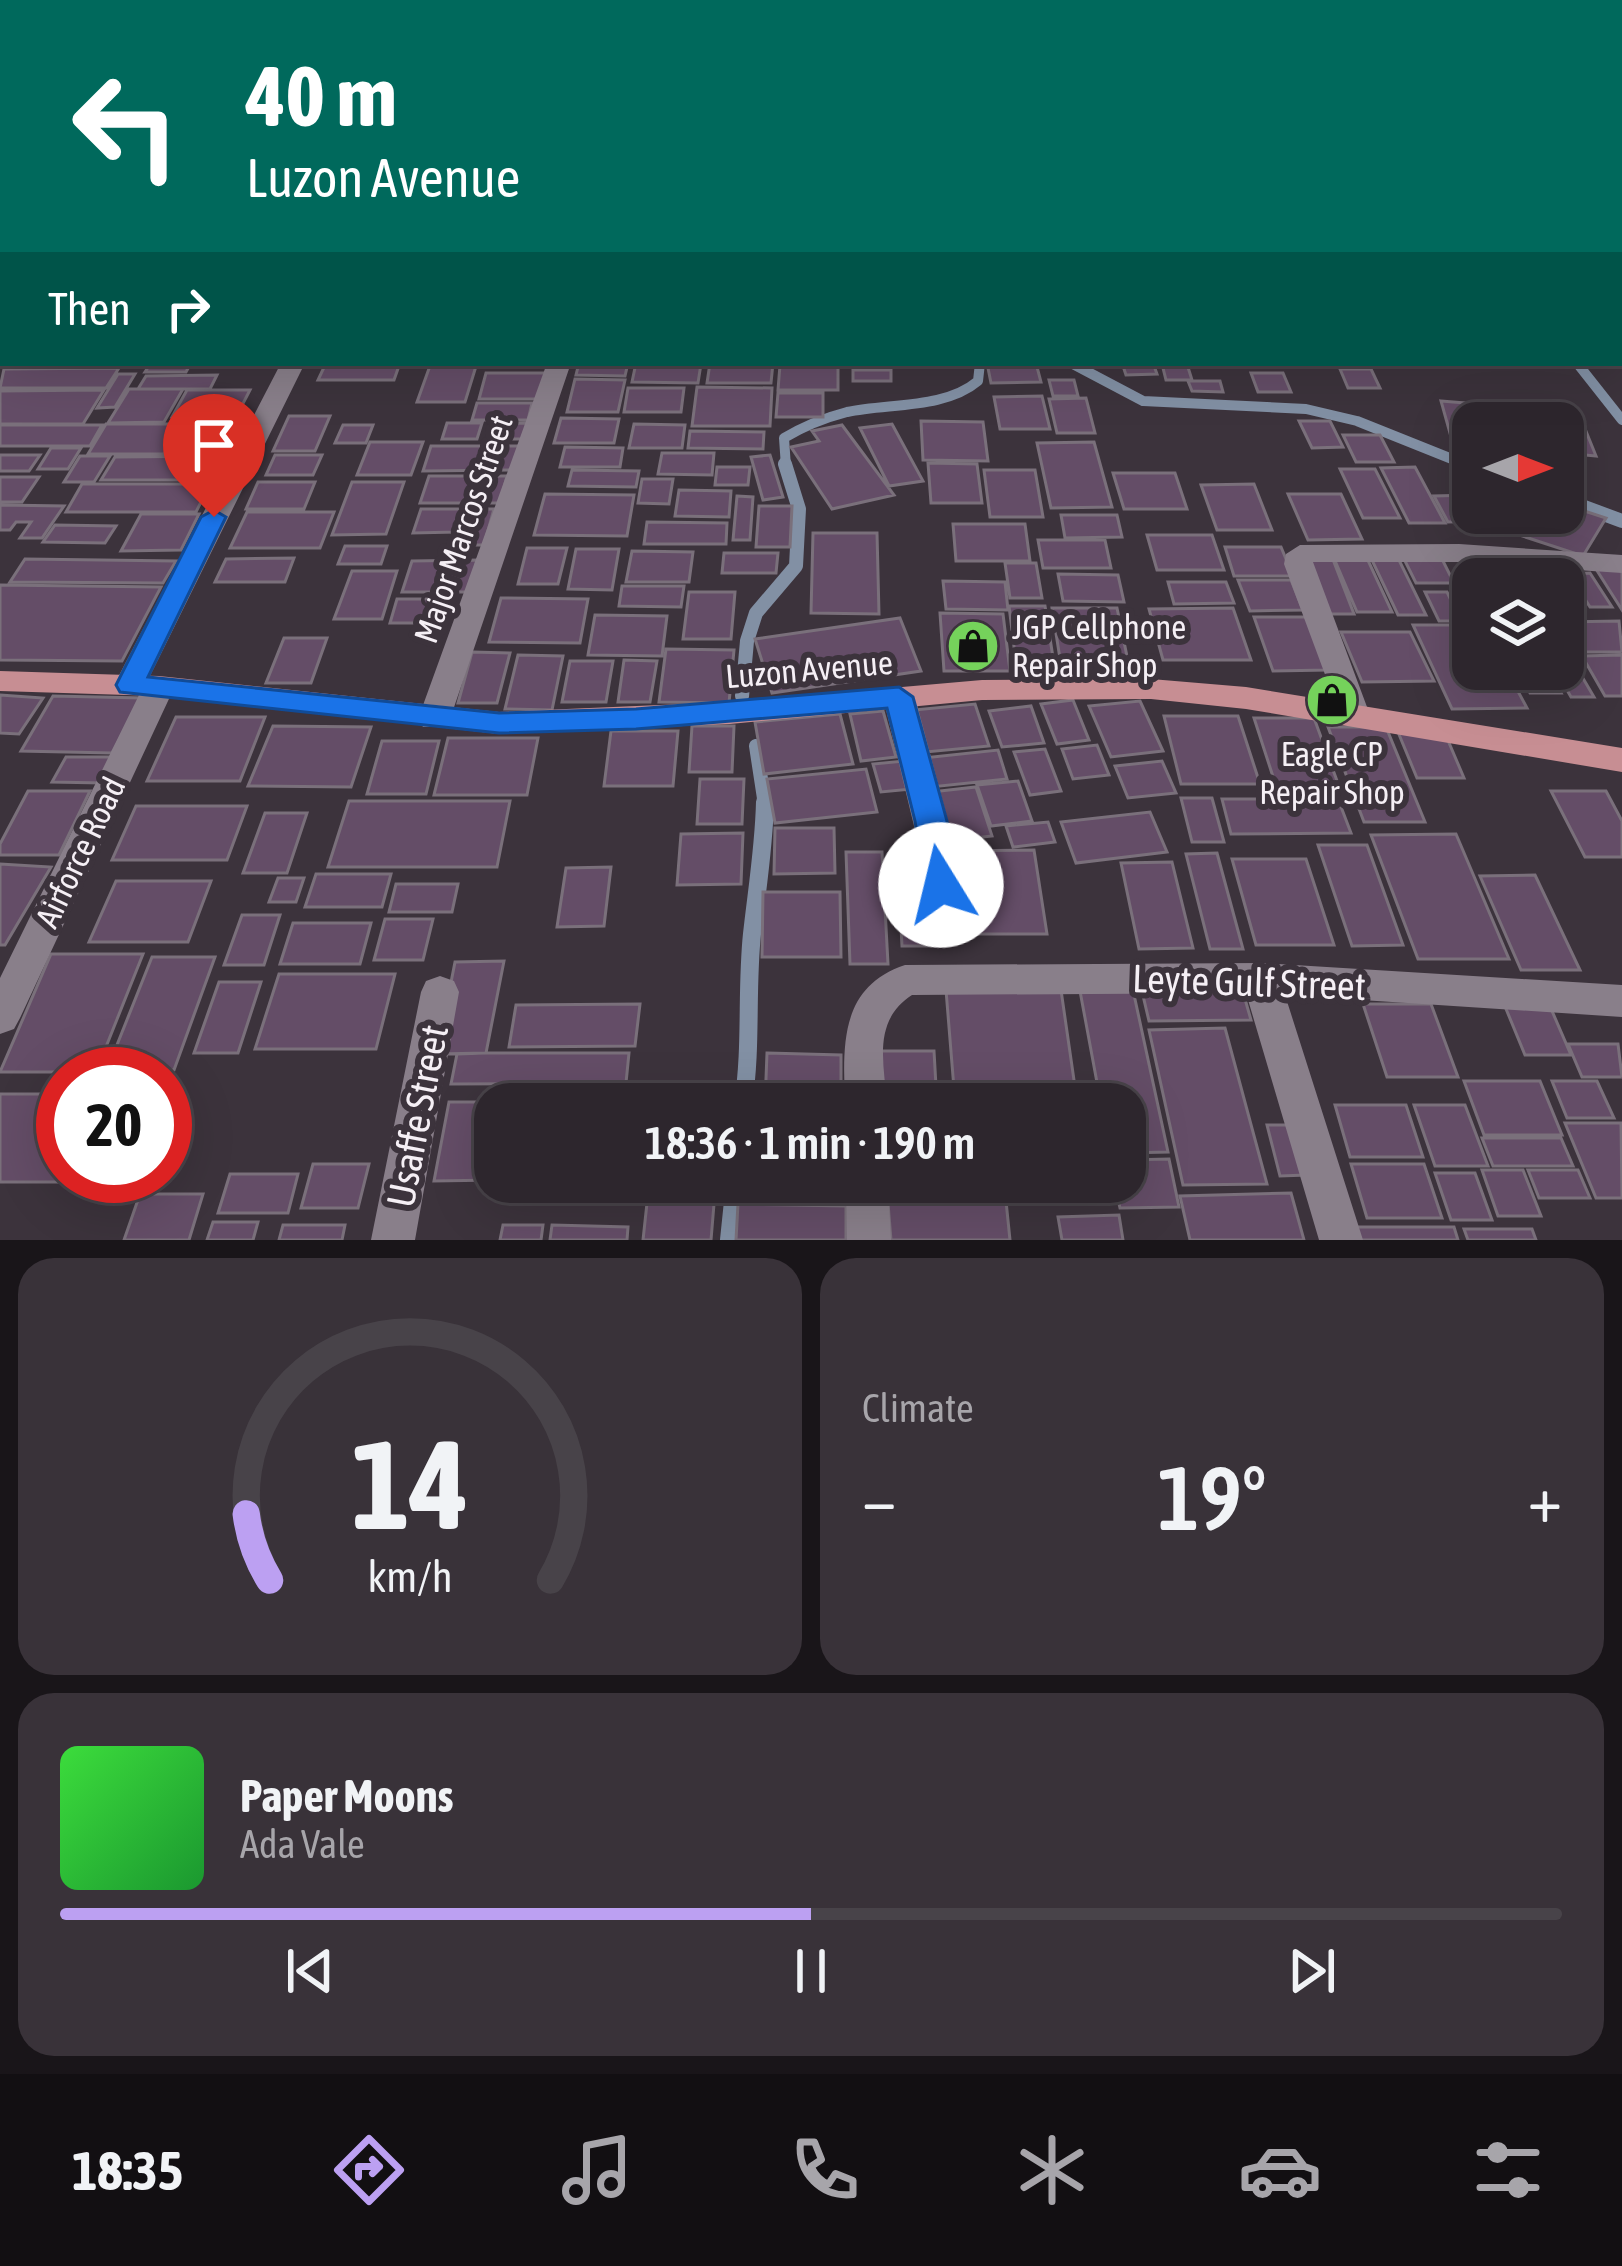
<!DOCTYPE html>
<meta charset="utf-8">
<style>
:root{--surface:#2d262d;--page:#393239;--text:#f1f3f6;--muted:#a7a5aa;--line:#484349;--accent:#bca0f2}
body{margin:0;font-family:"Asap Condensed",sans-serif;background:var(--page);color:var(--text);height:100vh;display:flex;flex-direction:column;font-size:45px;white-space:nowrap}
*{box-sizing:border-box;margin:0}
p{font-size:39px;color:var(--muted)}
.icon{flex:none;width:66px;height:66px;fill:none;stroke:currentColor;stroke-width:2;stroke-linecap:round;stroke-linejoin:round}
.map{position:relative;height:1240px;overflow:hidden}
.drawer{display:flex;flex-direction:column;gap:18px;padding:18px;background:#191519;flex:1}
.drawer>*{flex:none}
.banner{position:absolute;left:0px;top:0px;width:1623px;height:366px;box-shadow:0 12px 48px #0002,0 0 0 3px var(--line);background:#00695c;color:#fff;overflow:hidden}
.needle{width:78px;rotate:90deg}
.buttons{position:absolute;left:1452px;top:402px;display:grid;gap:24px}
.buttons a{display:grid;place-items:center;width:132px;height:132px;border-radius:24px;background:var(--surface);box-shadow:0 12px 48px #0002,0 0 0 3px var(--line);font-size:60px}
.speed{position:absolute;left:36px;top:1047px;display:flex;gap:24px;font-size:60px;font-weight:700;text-align:center}
.speed>*{display:grid;place-content:center;width:156px;height:156px;border-radius:50%;background:var(--surface);box-shadow:0 12px 48px #0002,0 0 0 3px var(--line);line-height:1}
.speed .limit{border:18px solid #d22;background:#fff;color:#111}
.pin{position:absolute;display:grid;place-items:center;width:102px;height:102px;color:#fff;margin:-123px -51px;border-radius:50% 50% 50% 0;rotate:-45deg;box-shadow:0 0 12px #0007}
.pin .icon{rotate:45deg}
.me{position:absolute;width:132px;margin:-66px;rotate:351deg;stroke-linejoin:round;filter:drop-shadow(0 0 9px #0008)}
.turn{display:flex;align-items:center;gap:42px;height:252px;padding:0 48px;font-size:54px}
.turn .icon{width:156px;height:156px;stroke-width:2.5}
.turn b{display:block;font-size:84px;line-height:102px}
.then{display:flex;align-items:center;height:114px;padding:0 48px;background:#0003;gap:24px;font-size:45px}
.big{font-size:90px;font-weight:600;line-height:1.1}
.drawer .widget{flex:1;display:flex;flex-direction:column;justify-content:center;gap:18px;min-width:0;padding:0 42px;border-radius:36px;background:var(--page)}
.drawer .dial{align-items:center;gap:0}
.dial svg{height:312px;overflow:visible;fill:none;stroke:var(--line);stroke-width:7;stroke-linecap:round;text-anchor:middle}
.dial text{fill:var(--text);stroke:none}
.song{display:flex;align-items:center;gap:36px}
.cover{width:144px;height:144px;border-radius:18px;background:linear-gradient(135deg,hsl(120 70% 55%),hsl(130 70% 35%))}
.played{height:12px;border-radius:6px;background:linear-gradient(90deg,var(--accent) 50%,var(--line) 50%)}
.keys{display:flex;justify-content:space-around;direction:ltr}
.heat{display:flex;justify-content:space-between;align-items:center;font-size:66px;direction:ltr}
.drawer .tiles{flex:1;display:grid;gap:18px;grid-template-columns:1fr 1fr}
.widget:last-child{grid-column:span 2}
.trip{position:absolute;left:474px;top:1083px;width:672px;height:120px;border-radius:36px;background:var(--surface);box-shadow:0 12px 48px #0002,0 0 0 3px var(--line);font-weight:600;line-height:120px;text-align:center}
.menu{display:flex;height:192px;justify-content:space-around;align-items:center;background:#120f12;color:var(--muted)}
.menu .icon{width:84px;height:84px}
.menu .current{color:var(--accent)}
.menu b{font-size:54px;color:var(--text)}
.map>svg:first-child{display:block}
.lines{fill:none;stroke-linecap:round;stroke-linejoin:round}
.stream-far2{stroke:#8290a4;stroke-width:10}
.stream-far1{stroke:#8290a4;stroke-width:14}
.stream{stroke:#8290a4;stroke-width:18}
.building{fill:#644d67;stroke:#7a707b;stroke-width:3}
.path{stroke:#8e868e;stroke-width:6;stroke-dasharray:8 4.5;stroke-linecap:butt}
.minor{fill:#897f8a;fill-rule:evenodd}
.major{fill:#c78e93;fill-rule:evenodd}
.route{fill:#1a73e8;stroke:#114b97;stroke-width:3}
.labels{text-anchor:middle;stroke-width:12;stroke-linejoin:round;paint-order:stroke}
.street-label{font-size:33px;fill:#f5eff5;stroke:#3c333c}
.poi-label{font-size:33px;fill:#f5eff5;stroke:#3c333c;text-anchor:start}
.near-street-label{font-size:39px;fill:#f5eff5;stroke:#3c333c}
</style>
<div class="map">
<svg width="1622" height="1240" viewBox="0 0 1622 1240">
<rect width="100%" height="100%" fill="#3c333c"/>
<g class="lines">
<!-- stream-far2 -->
<path class="stream-far2" d="M1071 363 1143 401 1306 409 1357 421 1472 467
M1577 363 1622 420
M786 467 784 438C804 426 824 418 847 412 889 403 945 409 978 381L980 363"/>
<!-- stream-far1 -->
<path class="stream-far1" d="M1464 464 1473 467
M1563 499 1622 521
M742 696 747 641 756 613 796 566 799 509 785 464
M756 746 765 805"/>
<!-- stream -->
<path class="stream" d="M743 1104C752 1047 746 991 752 934 757 889 764 847 765 802
M729 1240 735 1182"/>
</g>
<!-- building -->
<path class="building" d="M151 363H191L186 372H145Z
M326 363H400L394 380H318Z
M431 363H477L465 402H417Z
M579 363H628L625 376 576 375Z
M636 363 701 364 698 383 632 382Z
M710 363H773L771 383H707Z
M987 363H1036L1041 382 991 383Z
M1122 363H1153L1157 374 1126 375Z
M1336 363H1432L1434 367H1338Z
M1162 364H1187L1192 380H1166Z
M780 365H838V390H778Z
M119 368 106 388H0L4 369Z
M1340 369H1371L1380 388H1348Z
M853 370H891V381H853Z
M486 373H546L540 399H479Z
M1251 373H1283L1291 392H1258Z
M118 374H135L115 407 97 408Z
M217 375 210 389H138L146 376Z
M575 379 625 380 618 412H567Z
M1049 380H1074L1078 396H1053Z
M1188 381H1220L1223 392 1192 391Z
M697 387 772 388 770 426H692Z
M628 388H684L681 412H624Z
M129 389H183L164 422 108 423Z
M104 390 83 424H0V391Z
M187 390H250L236 417H172Z
M778 393H823V417H776Z
M1042 396 1050 429H1000L994 397Z
M1086 398 1095 433H1057L1049 399Z
M1441 401 1514 407 1520 423H1473V453L1455 451Z
M477 403H532L528 420H472Z
M1525 409 1579 414 1596 456 1563 453V423H1531Z
M289 416H330L315 451H273Z
M561 418 619 419 614 443H554Z
M188 419H241L225 451H171Z
M921 421 983 422 988 461 923 460Z
M1299 421H1330L1343 447 1312 448Z
M447 423H482L477 439H442Z
M527 423 523 439H488L493 424Z
M106 424H180L164 454H88Z
M634 424 685 425 682 448H629Z
M892 424 923 481 889 486 860 428Z
M0 425H102L90 446H0Z
M343 425H373L366 443H335Z
M842 425 894 495 832 509 791 447 819 441 812 431Z
M690 431 764 432 763 449 688 448Z
M1343 435H1380L1394 462H1356Z
M370 442H423L411 475H357Z
M1094 442 1112 507 1051 508 1037 443Z
M431 446H519L513 470 423 471Z
M565 447 623 448 620 467H560Z
M51 448H81L68 469H38Z
M662 453H714L712 475 658 474Z
M0 455H40L29 471H0Z
M275 455H322L313 475H266Z
M770 455 783 497 763 500 751 457Z
M80 456H110L94 482H64Z
M225 456 214 480H101L115 457Z
M928 463 977 464 982 503H931Z
M717 467H750L748 485H715Z
M1415 467 1445 523H1409L1381 468Z
M1340 469H1375L1400 518H1363Z
M572 470 639 471 636 487 568 486Z
M984 470H1035L1043 517H990Z
M1113 473H1175L1187 509H1124Z
M429 476H507L500 503H420Z
M0 477H39L22 502H0Z
M642 479H673L669 504 638 503Z
M258 482H315L304 509H246Z
M352 482H404L386 534 332 535Z
M82 484H210L196 512H66Z
M1254 484 1272 530H1217L1201 485Z
M679 490 731 491 729 517 675 516Z
M545 494 634 495 627 536 534 535Z
M1288 494H1341L1362 539 1308 540Z
M1473 495V513H1494L1499 521 1448 522 1434 496Z
M737 496 753 497 750 540H733Z
M1563 504 1606 518 1583 556 1516 534 1529 513H1563Z
M0 505 64 506 42 538H20L31 522H16L10 530H0Z
M759 506H792L790 547H756Z
M421 509H463L456 532 413 533Z
M468 509H494L484 545H457Z
M247 512H334L320 548H230Z
M141 514H199L181 550 121 551Z
M1061 515H1117L1122 537 1065 538Z
M647 522 727 523 726 544H644Z
M953 524H1025L1030 561H956Z
M55 525 116 526 105 543 43 542Z
M813 533H877L879 614 811 613Z
M1147 535H1212L1224 570H1157Z
M1038 540H1105L1111 568H1043Z
M345 546H387L381 564H338Z
M1225 547H1281L1293 576H1234Z
M527 548H567L558 584H518Z
M576 549H619L612 590 568 589Z
M632 551 693 552 689 582H626Z
M724 553H778L776 573H722Z
M1303 556 1332 557 1354 614H1324Z
M1333 556H1366L1392 612H1357Z
M1370 556H1397L1426 615H1398Z
M1403 557H1441L1454 583H1416Z
M294 558 285 582H215L226 559Z
M25 559 176 561 163 583 10 582Z
M477 560 469 592H402L412 561Z
M1005 563H1036L1042 598H1010Z
M1596 569H1622V610Z
M352 571H397L382 619H334Z
M1590 573 1612 607H1590L1569 574Z
M1058 574 1118 575 1124 602 1063 601Z
M1238 580H1291L1303 610 1250 611Z
M943 581 1005 582 1008 610 946 609Z
M1168 582H1226L1234 603 1174 604Z
M0 585 161 587 122 661 0 660Z
M622 586H684L681 607 619 606Z
M1453 587H1473V613L1466 614Z
M689 592H735L731 639H683Z
M1425 592H1447L1461 621H1439Z
M501 598 588 599 580 643 489 642Z
M397 599H443L437 623H390Z
M1009 606H1045L1054 664 1016 663Z
M1052 608H1117L1129 666 1061 665Z
M1233 608 1251 660H1163L1149 609Z
M940 613 1003 614 1010 671H944Z
M595 615 667 616 662 656 588 655Z
M1254 617H1306L1327 670 1273 671Z
M900 618 921 671 772 693 755 639Z
M1619 621 1622 652H1573L1563 635V622Z
M1413 625H1473V669H1506L1527 708 1452 709Z
M1341 632H1410L1434 681 1362 682Z
M284 638H327L311 683H266Z
M666 649 734 650 729 703 659 702Z
M472 652 510 653 497 703H458Z
M518 655 563 656 552 710 505 709Z
M1622 655V696H1605L1582 656Z
M624 660 657 661 650 702H618Z
M570 661H613L606 702H562Z
M1563 663H1574L1594 697H1571L1555 669H1563Z
M1517 669H1547L1561 693H1530Z
M0 695 43 698 19 734 0 733Z
M53 696 142 698 112 753 21 751Z
M1073 700 1089 740 1057 744 1041 704Z
M1140 701 1163 751 1111 757 1089 706Z
M975 704 989 746 926 752 914 710Z
M1031 706 1044 743 1002 747 989 711Z
M883 711 896 757 861 761 850 714Z
M840 714 853 764 764 774 755 722Z
M1164 716H1238L1260 784H1181Z
M176 717H265L240 781H147Z
M1254 718H1314L1340 789H1277Z
M273 726 371 727 351 787 248 786Z
M692 726H734L732 772H689Z
M1328 727H1386L1425 822H1364Z
M611 731H678L673 786H604Z
M1444 731 1464 778H1417L1398 732Z
M448 738H538L527 795H434Z
M382 741H439L426 794H367Z
M1097 745 1109 775 1073 779 1062 749Z
M1045 749 1061 791 1030 795 1014 752Z
M998 750 1007 779 931 787 923 758Z
M66 757H116L103 783 52 782Z
M904 761 912 789 881 792 873 764Z
M1162 761 1176 793 1128 798 1115 766Z
M866 769 877 812 775 823 767 779Z
M700 779H744L742 824H697Z
M1018 781 1032 821 991 826 977 785Z
M976 787 992 836 946 841 931 792Z
M28 791H90L59 855H0V844Z
M1551 791H1606L1622 821V857H1585Z
M1181 798H1212L1224 842H1192Z
M1222 799H1338L1351 833 1231 834Z
M349 801H510L497 867H328Z
M136 806H247L227 860H112Z
M1150 812 1167 852 1076 863 1061 822Z
M265 813H307L287 873H243Z
M1048 822 1055 842 1013 847 1006 826Z
M775 828H834L835 873 774 874Z
M743 833 741 884 677 885 681 834Z
M1456 834 1509 959H1418L1371 835Z
M1318 845H1367L1403 945 1352 946Z
M1034 850 1047 934H955L946 851Z
M846 852H882L888 964H850Z
M1217 853 1243 949H1210L1186 854Z
M1232 859H1306L1334 945H1256Z
M1172 862 1193 948 1139 949 1121 863Z
M0 864 51 867 5 945H0Z
M611 867 604 926 557 927 566 868Z
M316 874H391L382 907H305Z
M898 875H933L939 946H902Z
M1535 875 1580 970H1521L1480 876Z
M278 878H304L296 902H269Z
M116 881H211L188 942H89Z
M396 884H458L452 912H389Z
M763 892H840L841 957H762Z
M242 915H280L264 965H224Z
M385 919H433L423 960H374Z
M293 923H371L360 964H280Z
M51 954H143L96 1072H0Z
M152 957H215L174 1070H107Z
M504 961 486 1053 437 1054 455 962Z
M279 974H395L376 1049H255Z
M219 982H261L238 1053H194Z
M1241 985 1251 1020 1149 1021 1141 987Z
M946 990H1061L1077 1101H955Z
M1133 990 1168 1152 1125 1153V1104H1101L1080 991Z
M640 1004 635 1046 509 1047 516 1005Z
M1363 1004H1431L1458 1077H1387Z
M1504 1004H1549L1571 1055H1525Z
M1225 1028 1267 1184 1183 1185 1149 1030Z
M1568 1044H1618L1622 1077H1582Z
M872 1051H934L937 1104H874Z
M486 1053H629L626 1083 451 1084 457 1054Z
M767 1053 841 1055V1104H765Z
M1464 1081H1540L1562 1135H1484Z
M1552 1081H1597L1614 1118H1567Z
M572 1089 656 1090 654 1104H570Z
M0 1094H63V1176H81L79 1182H0Z
M449 1102H509L495 1104V1180L434 1181Z
M1335 1105H1406L1423 1157H1350Z
M1414 1105H1465L1488 1166H1435Z
M165 1106H183L165 1159Z
M1565 1123H1621L1622 1198H1596Z
M1267 1125H1292L1306 1175 1280 1176Z
M1482 1138H1561L1573 1166H1493Z
M1169 1159 1179 1207 1120 1208 1114 1182H1125V1160Z
M313 1164H369L358 1208H301Z
M1351 1164H1424L1442 1218H1367Z
M1482 1170H1523L1541 1216H1498Z
M1528 1170H1578L1590 1198H1539Z
M1435 1173H1475L1492 1220H1451Z
M230 1174H298L288 1213H218Z
M635 1182H709V1196L633 1194Z
M754 1182H786V1192H753Z
M791 1182H848V1192H791Z
M1291 1193 1304 1240H1190L1180 1196Z
M140 1194H203L189 1240H124Z
M1006 1201 1010 1240H891L888 1203Z
M647 1203 714 1204 711 1240H643Z
M738 1204 846 1206V1240H736Z
M1119 1215 1123 1240H1062L1058 1217Z
M213 1222H258L253 1240H207Z
M283 1225H345L342 1240H279Z
M503 1225H543L541 1240H500Z
M552 1225 628 1227 627 1240H550Z
M1348 1227H1454L1458 1240H1351Z
M1464 1229H1532L1536 1240H1468Z"/>
<g class="lines">
<!-- path -->
<path class="path" d="M903 363H939"/>
<!-- minor -->
<path class="minor" d="M37 0H54L35 3Z
M265 0H281L263 3Z
M470 0H486L469 3Z
M647 0H663L646 3Z
M3 34V45L0 46V35Z
M1620 52H1622V62H1620Z
M1620 148H1622V160H1620Z
M1620 238H1622V250H1620Z
M0 309H3V323H0Z
M3 341V358L0 359V342Z
M281 363H305L149 678 170 679 175 686 20 1018 14 1029 0 1034V978L140 693 119 692 114 685Z
M547 363H571L450 719 445 727H423L418 719Z
M1459 544 1622 555V573L1459 562H1313L1370 715 1365 723H1343L1284 564 1286 554 1300 545Z
M899 686 910 690 915 697 956 851 965 929 959 939 946 943 933 939 927 929 920 851 883 697 888 690Z
M1261 963 1622 985V1017L1285 995 1363 1240H1319L1246 993 912 995C872 1021 884 1063 887 1104H845C843 1046 839 987 905 965Z
M440 976 454 981 459 992 415 1240H371L421 992 426 981Z
M846 1182H888L891 1240H847Z"/>
<!-- major -->
<path class="major" d="M0 671 159 676 499 712 730 702 982 680 1151 679 1246 687 1622 748V772L1246 709 1151 699 982 700 730 724 499 734 159 696 0 691Z"/>
</g>
<!-- route -->
<path class="route" d="M214 510 226 517 148 677 499 713 636 709 899 687 913 697 947 821 958 885 953 894 941 898 930 894 925 885 915 821 887 708 636 729 499 733 120 692 116 685 201 517Z"/>
<!-- icons -->
<defs>
<g id="shop-disc" transform="scale(2.7)"><circle r="9.5" fill="#75d25b" stroke="#3c333c"/><path d="M-5-2.5h2.3a2.7 3.5 0 0 1 5.4 0H5L5.5 6h-11ZM-1.5-2.5h3a1.5 2.3 0 0 0-3 0Z" fill="#111"/></g>
</defs>
<g fill-rule="evenodd">
<use href="#shop-disc" x="973" y="646"/>
<use href="#shop-disc" x="1332" y="700"/>
</g>
<g class="labels">
<!-- street labels -->
<g class="street-label">
<text transform="translate(463 529) rotate(-71)" y="12">Major Marcos Street</text>
<text transform="translate(809 669) rotate(-5)" y="12">Luzon Avenue</text>
<text transform="translate(80 852) rotate(-64)" y="12">Airforce Road</text>
</g>
<!-- poi labels -->
<g class="poi-label">
<text x="1012" y="639">JGP Cellphone<tspan x="1012" dy="38">Repair Shop</tspan></text>
<text x="1332" y="766" text-anchor="middle">Eagle CP<tspan x="1332" dy="38">Repair Shop</tspan></text>
</g>
<!-- near-street labels -->
<g class="near-street-label">
<text transform="translate(1249 982) rotate(2)" y="14">Leyte Gulf Street</text>
<text transform="translate(417 1116) rotate(-79)" y="14">Usaffe Street</text>
</g>
</g>
</svg>
<div class="buttons">
<a><svg class="needle" viewBox="-14 -14 28 28"><path d="M0-13l5 13h-10z" fill="#e53935"/><path d="M0 13l5-13h-10z" fill="#a7a5aa"/></svg></a>
<a><svg class="icon" aria-label="layers" viewBox="0 0 24 24"><path d="M12 4l9 5-9 5-9-5zM3 14l9 5 9-5"/></svg></a>
</div>
<div class="speed"><div class="limit">20</div></div>
<div class="pin" style="left:214px;top:517px;background:#d93025"><svg class="icon" aria-label="arrive" viewBox="0 0 24 24"><path d="M6 21V4h12l-3 4 3 4H6"/></svg></div>
<svg class="me" style="left:941px;top:885px" viewBox="-20 -20 40 40"><circle r="19" fill="#fff"/><path d="M0-13L10 11 0 6-10 11z" fill="#1a73e8"/></svg>
<div class="trip">18:36 · 1 min · 190 m</div>
<div class="banner">
<div class="turn"><svg class="icon" aria-label="left" viewBox="0 0 24 24"><path d="M17 20v-9H6M10 6l-5 5 5 5"/></svg><div><b>40 m</b>Luzon Avenue</div></div>
<div class="then">Then<svg class="icon" aria-label="right" viewBox="0 0 24 24"><path d="M7 20v-9h11M14 6l5 5-5 5"/></svg></div>
</div>
</div>
<section class="drawer">
<div class="tiles">
<div class="widget dial"><svg viewBox="0 0 100 80">
<path d="M14 69A42 42 0 1 1 86 69"/>
<path d="M14 69A42 42 0 0 1 8 52" stroke="#bca0f2"/>
<text x="50" y="56" font-size="32" font-weight="700">14</text>
<text x="50" y="72" font-size="11">km/h</text>
</svg></div>
<div class="widget"><p>Climate</p>
<div class="heat"><a>−</a><b class="big">19°</b><a>+</a></div>
</div>
<div class="widget">
<div class="song"><i class="cover"></i><div><b>Paper Moons</b><p>Ada Vale</p></div></div>
<div class="played"></div>
<div class="keys"><svg class="icon" aria-label="previous" viewBox="0 0 24 24"><path d="M18 5L8 12l10 7zM5 5v14"/></svg><svg class="icon" aria-label="pause" viewBox="0 0 24 24"><path d="M8 5v14M16 5v14"/></svg><svg class="icon" aria-label="next" viewBox="0 0 24 24"><path d="M6 5l10 7-10 7zM19 5v14"/></svg></div>
</div>
</div>
</section>
<nav class="menu">
<b>18:35</b>
<svg class="icon current" aria-label="directions" viewBox="0 0 24 24"><path d="M12 3l9 9-9 9-9-9zM9 14v-3h6M13 9l2 2-2 2"/></svg>
<svg class="icon" aria-label="music" viewBox="0 0 24 24"><path d="M9 18V5l10-2v13"/><circle cx="6" cy="18" r="3"/><circle cx="16" cy="16" r="3"/></svg>
<svg class="icon" aria-label="phone" viewBox="0 0 24 24"><path d="M5 4h4l2 5-3 2q2 4 5 5l2-3 5 2v4C11 20 4 13 5 4z"/></svg>
<svg class="icon" aria-label="climate" viewBox="0 0 24 24"><path d="M12 3v18M4 7l16 10M4 17L20 7"/></svg>
<svg class="icon" aria-label="car" viewBox="0 0 24 24"><path d="M5 17H2v-5l4-1 3-4h7l3 4 3 1v5h-3M9 17h6M6 11h13"/><circle cx="7" cy="17" r="2"/><circle cx="17" cy="17" r="2"/></svg>
<svg class="icon" aria-label="filters" viewBox="0 0 24 24"><path d="M4 7h16M4 17h16"/><circle cx="9" cy="7" r="2"/><circle cx="15" cy="17" r="2"/></svg>
</nav>
